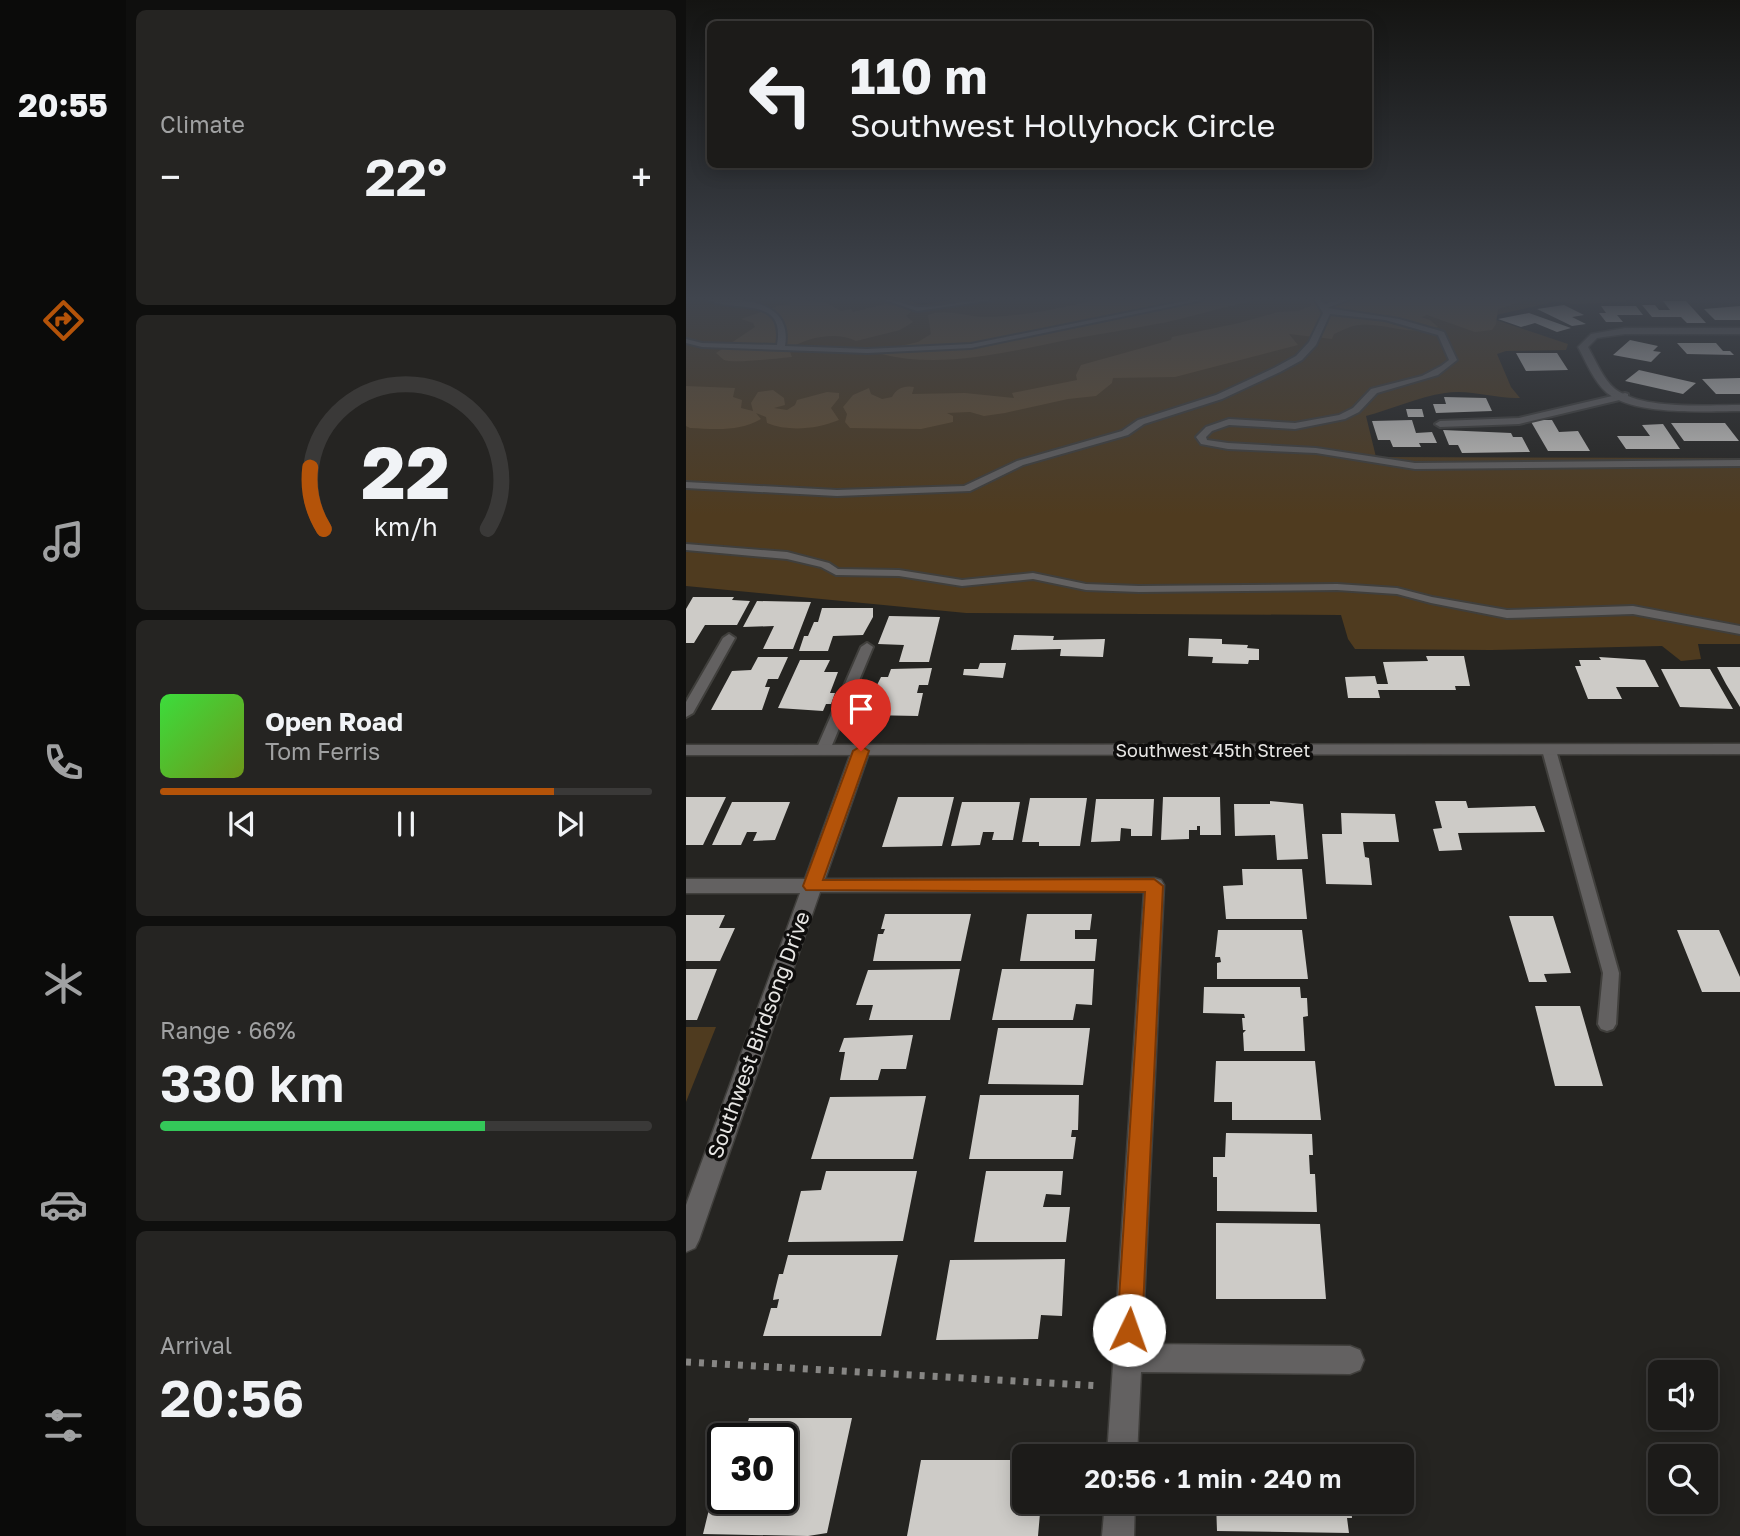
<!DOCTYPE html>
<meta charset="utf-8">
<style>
:root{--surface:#1c1b19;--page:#252422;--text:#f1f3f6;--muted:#a0a1a2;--line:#3a3938;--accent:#b45309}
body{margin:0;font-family:"Golos Text",sans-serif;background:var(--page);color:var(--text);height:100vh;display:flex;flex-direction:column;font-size:26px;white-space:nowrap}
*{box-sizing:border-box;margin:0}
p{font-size:23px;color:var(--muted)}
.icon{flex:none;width:38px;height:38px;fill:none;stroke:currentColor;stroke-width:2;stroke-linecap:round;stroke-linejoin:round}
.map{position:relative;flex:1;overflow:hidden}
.drawer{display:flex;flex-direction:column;gap:10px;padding:10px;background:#0f0f0e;width:560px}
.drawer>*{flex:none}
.hud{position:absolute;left:21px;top:21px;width:665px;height:147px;border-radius:10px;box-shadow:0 4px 18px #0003,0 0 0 2px var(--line);background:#1c1b19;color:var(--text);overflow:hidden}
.fabs{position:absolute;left:962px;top:1360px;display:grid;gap:14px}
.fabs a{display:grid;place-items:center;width:70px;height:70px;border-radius:10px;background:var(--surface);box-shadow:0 4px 18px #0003,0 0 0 2px var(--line);font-size:35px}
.speed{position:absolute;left:21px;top:1423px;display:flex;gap:14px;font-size:35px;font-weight:700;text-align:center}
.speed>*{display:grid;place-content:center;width:91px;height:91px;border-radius:50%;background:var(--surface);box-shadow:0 4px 18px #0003,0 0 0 2px var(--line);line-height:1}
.speed .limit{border:4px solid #111;border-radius:10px;background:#fff;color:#111}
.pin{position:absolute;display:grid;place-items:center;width:60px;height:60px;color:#fff;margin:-72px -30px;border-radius:50% 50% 50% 0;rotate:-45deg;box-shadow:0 0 7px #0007}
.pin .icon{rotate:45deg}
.me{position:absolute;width:77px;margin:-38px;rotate:3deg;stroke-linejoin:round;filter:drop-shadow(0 0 5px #0008)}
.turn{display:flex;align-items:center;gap:24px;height:147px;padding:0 28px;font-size:32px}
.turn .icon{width:91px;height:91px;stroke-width:2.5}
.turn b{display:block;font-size:49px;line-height:60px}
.big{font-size:52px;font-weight:600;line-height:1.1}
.drawer .card{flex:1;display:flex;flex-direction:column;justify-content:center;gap:10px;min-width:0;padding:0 24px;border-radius:10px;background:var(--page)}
.drawer .dial{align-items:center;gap:0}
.dial svg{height:182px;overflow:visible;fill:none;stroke:var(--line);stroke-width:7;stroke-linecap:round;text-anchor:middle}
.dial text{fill:var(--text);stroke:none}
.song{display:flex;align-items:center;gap:21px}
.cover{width:84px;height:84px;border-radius:10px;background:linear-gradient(135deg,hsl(120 70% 55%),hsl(80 70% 35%))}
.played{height:7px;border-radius:4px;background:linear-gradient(90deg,var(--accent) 80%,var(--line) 80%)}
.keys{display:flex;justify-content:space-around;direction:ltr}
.heat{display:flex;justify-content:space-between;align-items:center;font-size:38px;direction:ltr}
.charge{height:10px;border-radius:5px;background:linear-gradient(90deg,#34c759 66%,var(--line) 0)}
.trip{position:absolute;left:326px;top:1444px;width:402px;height:70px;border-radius:10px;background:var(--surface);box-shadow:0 4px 18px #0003,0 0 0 2px var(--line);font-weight:600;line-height:70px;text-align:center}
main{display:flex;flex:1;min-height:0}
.tabs{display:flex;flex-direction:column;width:126px;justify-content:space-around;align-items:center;background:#0b0b0a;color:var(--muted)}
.tabs .icon{width:49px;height:49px}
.tabs .on{color:var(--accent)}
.tabs b{font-size:32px;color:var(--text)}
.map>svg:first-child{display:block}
.green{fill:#4f3b1f}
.forest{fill:#664f30}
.building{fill:#cdcbc7}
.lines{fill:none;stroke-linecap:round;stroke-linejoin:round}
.service-casing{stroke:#403f3c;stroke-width:4}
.minor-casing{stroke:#403f3c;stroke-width:3}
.tertiary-casing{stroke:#403f3c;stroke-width:3}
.path{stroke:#878684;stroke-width:7;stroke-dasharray:5 8;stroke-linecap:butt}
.service{fill:#636161;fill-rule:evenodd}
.minor{fill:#636161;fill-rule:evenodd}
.tertiary{fill:#636161;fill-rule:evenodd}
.route{fill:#b45309;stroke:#753606;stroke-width:2}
.labels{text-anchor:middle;stroke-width:7;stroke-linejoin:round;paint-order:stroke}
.street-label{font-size:18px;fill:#e7e6e4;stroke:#0e0d0c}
.near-street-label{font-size:21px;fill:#e7e6e4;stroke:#0e0d0c}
</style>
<main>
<nav class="tabs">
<b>20:55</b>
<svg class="icon on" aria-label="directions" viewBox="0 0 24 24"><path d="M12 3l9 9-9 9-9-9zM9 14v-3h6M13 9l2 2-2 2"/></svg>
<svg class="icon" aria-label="music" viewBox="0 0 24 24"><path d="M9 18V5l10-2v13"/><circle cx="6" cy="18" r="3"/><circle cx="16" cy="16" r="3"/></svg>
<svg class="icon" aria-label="phone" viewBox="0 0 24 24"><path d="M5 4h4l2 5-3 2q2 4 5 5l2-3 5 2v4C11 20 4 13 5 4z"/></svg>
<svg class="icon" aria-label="climate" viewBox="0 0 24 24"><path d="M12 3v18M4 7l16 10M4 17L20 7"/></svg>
<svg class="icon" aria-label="car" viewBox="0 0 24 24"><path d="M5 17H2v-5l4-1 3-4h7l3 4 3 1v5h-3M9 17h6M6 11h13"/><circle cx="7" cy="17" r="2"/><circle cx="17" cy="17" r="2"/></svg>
<svg class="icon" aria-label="filters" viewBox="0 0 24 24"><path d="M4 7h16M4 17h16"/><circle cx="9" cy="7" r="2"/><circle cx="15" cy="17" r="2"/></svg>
</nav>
<section class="drawer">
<div class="card"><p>Climate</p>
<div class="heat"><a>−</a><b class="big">22°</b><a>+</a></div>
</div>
<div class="card dial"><svg viewBox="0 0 100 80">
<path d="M14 69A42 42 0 1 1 86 69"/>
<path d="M14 69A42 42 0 0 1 8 42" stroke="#b45309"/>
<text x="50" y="56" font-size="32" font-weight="700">22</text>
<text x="50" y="72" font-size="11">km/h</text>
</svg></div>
<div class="card">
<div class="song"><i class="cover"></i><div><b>Open Road</b><p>Tom Ferris</p></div></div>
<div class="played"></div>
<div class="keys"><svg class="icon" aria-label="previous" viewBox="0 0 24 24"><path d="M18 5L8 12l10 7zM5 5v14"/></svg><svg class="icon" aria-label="pause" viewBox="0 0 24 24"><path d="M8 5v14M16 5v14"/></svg><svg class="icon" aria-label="next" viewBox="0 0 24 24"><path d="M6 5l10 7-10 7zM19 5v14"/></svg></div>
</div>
<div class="card"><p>Range · 66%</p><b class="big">330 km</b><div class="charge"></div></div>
<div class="card"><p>Arrival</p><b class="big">20:56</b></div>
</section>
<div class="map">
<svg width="1054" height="1536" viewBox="0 0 1054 1536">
<rect width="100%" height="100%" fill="#252421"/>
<!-- green -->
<path class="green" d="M0 300H221L236 305 266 300H940L941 302 887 304 872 301 801 317 882 344 880 350 820 351 811 354 825 387 834 398C808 399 785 389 759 393 732 397 706 409 680 416L690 457 1054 458V644H1012L1015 659 995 661 976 646 805 650 669 649 662 639 655 615 280 613 0 586Z
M0 1027H30L0 1102Z"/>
<!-- forest -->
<path class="forest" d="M106 300 139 302 155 311 165 309 167 312 199 304 222 306 225 312 220 316 227 322 214 330 170 341C151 331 121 337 103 349L106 357C95 358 47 364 38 360 35 358 33 355 30 353L69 327 67 323 55 319 95 305 105 304 103 302Z
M408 300H575C538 305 503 319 465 325 435 331 406 335 376 341 318 353 254 369 195 354L193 351 232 342 245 334 242 315C260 308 280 317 300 317 336 316 374 309 408 300Z
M624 300H840L812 309 810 324 806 330 789 332 741 315 735 317 744 320 752 327C722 337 703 323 674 325 665 325 656 331 648 334L646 339 603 334 612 345 489 377 427 378 426 383 410 396 382 399 319 413 298 416 284 412 261 413 267 416V422L235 429 164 428 159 422 161 414 157 407 167 395 183 388 185 394 196 399 206 397C210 389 218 385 228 387L226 394 279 393 328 398 326 393 391 380 390 375 395 365 485 340 486 337 553 323 592 312 612 311 625 306Z
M0 386 49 388 47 397 56 400 55 408 67 411 65 403 72 392 87 390 98 398 99 405 88 408 101 410 109 405 111 400 141 392 153 393V398L145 408 153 420C131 429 103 432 81 423L80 417 70 413 75 419C53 432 29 429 4 428L0 426Z"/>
<!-- building -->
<path class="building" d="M977 301H1000L1020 323H1001L995 317H966L956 305H969L973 310H984Z
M878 305 898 315 886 317 900 324 886 326 851 309Z
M915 306H950L957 315H931L937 322H920L913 313H920Z
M1054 306V320H1029L1018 309Z
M843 313 885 328 871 332 849 323 835 327 812 319Z
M944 340 972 346 967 351 975 352 965 362 927 355Z
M991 343H1030L1037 351H1044L1048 355 1001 354Z
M830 353H871L882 370 840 371Z
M953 370 1010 383 997 394 939 381Z
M1054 378V394H1030L1016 379Z
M758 397 800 398 806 411 750 413 747 404H760Z
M720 409H736L738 417H722Z
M726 420 730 433 746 432 751 443H733L735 447H707L704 440H692L686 421Z
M844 420H866L873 432 892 431 904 451H862Z
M985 423H1039L1053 441H998Z
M977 424 994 449H940L931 436H964L956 425Z
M757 430 825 433 827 437H836L844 452 776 453 772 445H763Z
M7 597H48L46 600 64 601 51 625H19L8 643H0V609Z
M71 601 125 602 107 649H77L88 626 57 627Z
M136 608H187V617L177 635 147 636 142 651H113L118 636H122L128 622H132Z
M203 616 254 617 243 662H213L218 645 192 644Z
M328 635 368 636 367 640 419 639 417 657 374 656 375 649 325 650Z
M503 638 536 639V644L562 645 561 648 573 649V660H563L562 664 526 663 527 657 502 656Z
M740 656H778L784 686H769L770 690H692L694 698H662L659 677 689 676 691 684H702L697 662 742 661Z
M72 657H102L92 679H82L79 687H84L76 710H25L46 671 65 670Z
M913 657 959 660 973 687H930L936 699H902L889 666H895L893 660H915Z
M114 660H144L138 672H152L144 693H149L145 704H140L137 711 92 708Z
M294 663H320L317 678 277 675 278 669H292Z
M1031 667H1054V707L1040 684Z
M246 668 242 685H233L231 693H237L232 716 181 715 190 687 195 677H202L205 669Z
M975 669H1024L1047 709 994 707Z
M0 797H40L17 845H0Z
M212 797H268L256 846 196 847Z
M477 797H534L535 835H514V826H511V830H503V839L475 840Z
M344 798H401L394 846H353V842H336Z
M410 799H468L466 836H445V829L435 828 434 841 405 842Z
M584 801 617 804 622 859 591 860 589 835 549 836 548 804H584Z
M749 801H780L782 808 849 806 859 832 772 833 776 850 753 851 747 829 756 828Z
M46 802H104L89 840 67 841 71 832H61L55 845H26Z
M276 802H334L327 840H306L308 832H297L294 845 265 846Z
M655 813 709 814 713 842H677L679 857 683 858 686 885 640 884 636 834H656Z
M556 869H616L621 919H540L537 886 557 885Z
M199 914H285L275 961H187L192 934H197L199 929H195Z
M341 914H406L404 930H389V939H411L409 961H334Z
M0 915H39L33 928H49L34 961H0Z
M823 916H867L885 973 858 974 861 982H843Z
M532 930H616L622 979H531V963L535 962 534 957H529Z
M991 930H1033L1054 977V992H1016Z
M0 969H31L11 1020H0Z
M274 969 264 1020H183L187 1005H170L182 970Z
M316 969H408L406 1005 390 1004 387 1020H306Z
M518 987H614L615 998H621L622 1016 617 1017 619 1051H558L557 1033 560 1030H557L556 1018H559L558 1014 517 1013Z
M849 1006H894L917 1086H869Z
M312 1028H404L397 1085 302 1084Z
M227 1035 220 1069H195L192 1080H154L159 1052H153L158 1038Z
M530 1061H629L635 1120H546V1102H528Z
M294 1095H393L392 1130H386L385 1137H390L387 1159H283Z
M240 1096 227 1159H125L144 1097Z
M540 1133 626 1134 627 1155H623L624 1174H629L631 1212 531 1211V1177H527V1157H539Z
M140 1171H231L217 1241 102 1242 115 1191 135 1190Z
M300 1171H377L375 1195 360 1194 357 1207H384L380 1242H288Z
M530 1223 634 1224 640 1299H530Z
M102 1255H212L195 1336H77L85 1308H91L93 1299 87 1300 88 1294 93 1274H97Z
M379 1259 376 1316 355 1315 352 1339 250 1340 264 1260Z
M63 1418H166L141 1533 122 1536 17 1534 36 1456 37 1498H96V1438H57Z
M549 1447H585V1450H616V1453L661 1452 662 1456H549Z
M235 1460H338V1502H355L352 1536H221Z
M530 1502H665L666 1518H661L663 1533 531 1531Z"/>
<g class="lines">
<!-- service casing -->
<g class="service-casing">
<path id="service" d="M22 300C55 297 107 301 99 346L181 349 285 344 504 300H517L285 348 181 353 16 347 0 343V339L16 343 91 345C100 295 49 313 22 300Z
M199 300C211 299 221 306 232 307 257 308 282 298 307 300L231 311Z
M629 300H635L639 304 653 300H662L641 308 713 319 758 332 771 360 752 375 691 393 673 412 659 419 609 429 543 425 526 431 520 437 521 440 542 443 630 448 729 463 1054 460V466L729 469 630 453 542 449 515 444 510 437 520 427 543 419 609 423 653 415 667 408 685 389 736 376 755 366 763 360 752 335 699 320 644 314 630 345 616 360 594 372 536 399 458 424 442 435 337 465 284 491 151 496 0 488V482L151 490 278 486 331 461 436 431 452 420 530 395 588 368 610 356 623 342 637 313Z
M939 393 942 394V398L833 424 754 427 749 424 754 421 833 418Z
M0 544 101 552 143 563 152 569 213 570 276 580 347 573 400 584 453 586 651 584 711 588 746 597 821 610 947 606 1054 626V634L947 614 821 618 745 603 711 594 651 590 453 592 400 590 347 579 276 586 213 576 150 575 135 567 101 559 0 550Z
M43 634 49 638 7 713 0 717V702L37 638Z
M181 643 187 647 144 750 137 754 132 753 130 750 175 647Z
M863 746 870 750 933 973 930 1024 927 1029 921 1031 915 1029 912 1024 917 973 856 750Z"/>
</g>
<!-- minor casing -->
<g class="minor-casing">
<path id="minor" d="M939 328H1054V334H939L911 338 902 347C910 361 917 379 929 389 957 410 1020 405 1054 405V411C1018 411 950 416 921 393 908 382 900 362 892 347L905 334Z
M175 745 184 750 139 879 468 878 475 880 478 885 456 1344 664 1346 674 1350 678 1360 674 1370 664 1374 455 1372 451 1456H421L458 892H134L13 1240 9 1248 0 1252V1205L114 893H0V879H119L166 750Z
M419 1502H449L448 1536H416Z"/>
</g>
<!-- tertiary casing -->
<g class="tertiary-casing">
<path id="tertiary" d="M1054 744V754L0 755V745Z"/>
</g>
<!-- path -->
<path class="path" d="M0 1362 415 1386"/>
<!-- service -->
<use href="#service" class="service"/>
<!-- minor -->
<use href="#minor" class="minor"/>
<!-- tertiary -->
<use href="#tertiary" class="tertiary"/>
</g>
<!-- sky -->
<linearGradient id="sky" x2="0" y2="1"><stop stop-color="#141412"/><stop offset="0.58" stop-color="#40454e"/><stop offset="1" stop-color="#40454e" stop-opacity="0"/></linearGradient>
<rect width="1054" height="515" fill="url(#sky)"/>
<!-- route -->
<path class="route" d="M175 746 183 751 137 880 468 879 477 886 456 1330 452 1339 443 1342 434 1339 431 1330 459 892 120 890 117 886 167 751Z"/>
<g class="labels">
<!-- street labels -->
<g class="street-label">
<text x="527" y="757">Southwest 45th Street</text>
</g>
<!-- near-street labels -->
<g class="near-street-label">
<text transform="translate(73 1035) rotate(-70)" y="7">Southwest Birdsong Drive</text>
</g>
</g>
</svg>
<div class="fabs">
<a><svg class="icon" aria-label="sound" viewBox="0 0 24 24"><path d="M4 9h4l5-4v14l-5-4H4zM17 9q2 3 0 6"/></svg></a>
<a><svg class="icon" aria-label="search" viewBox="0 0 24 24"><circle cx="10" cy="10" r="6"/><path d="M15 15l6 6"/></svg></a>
</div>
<div class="speed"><div class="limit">30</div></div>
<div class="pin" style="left:175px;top:751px;background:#d93025"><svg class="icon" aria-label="arrive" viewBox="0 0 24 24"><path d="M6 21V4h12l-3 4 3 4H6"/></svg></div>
<svg class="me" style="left:443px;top:1330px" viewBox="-20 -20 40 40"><circle r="19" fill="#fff"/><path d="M0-13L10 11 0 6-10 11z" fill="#b45309"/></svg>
<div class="trip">20:56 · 1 min · 240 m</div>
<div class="hud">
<div class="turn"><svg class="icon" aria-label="left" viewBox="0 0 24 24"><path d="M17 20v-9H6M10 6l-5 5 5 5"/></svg><div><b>110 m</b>Southwest Hollyhock Circle</div></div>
</div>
</div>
</main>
